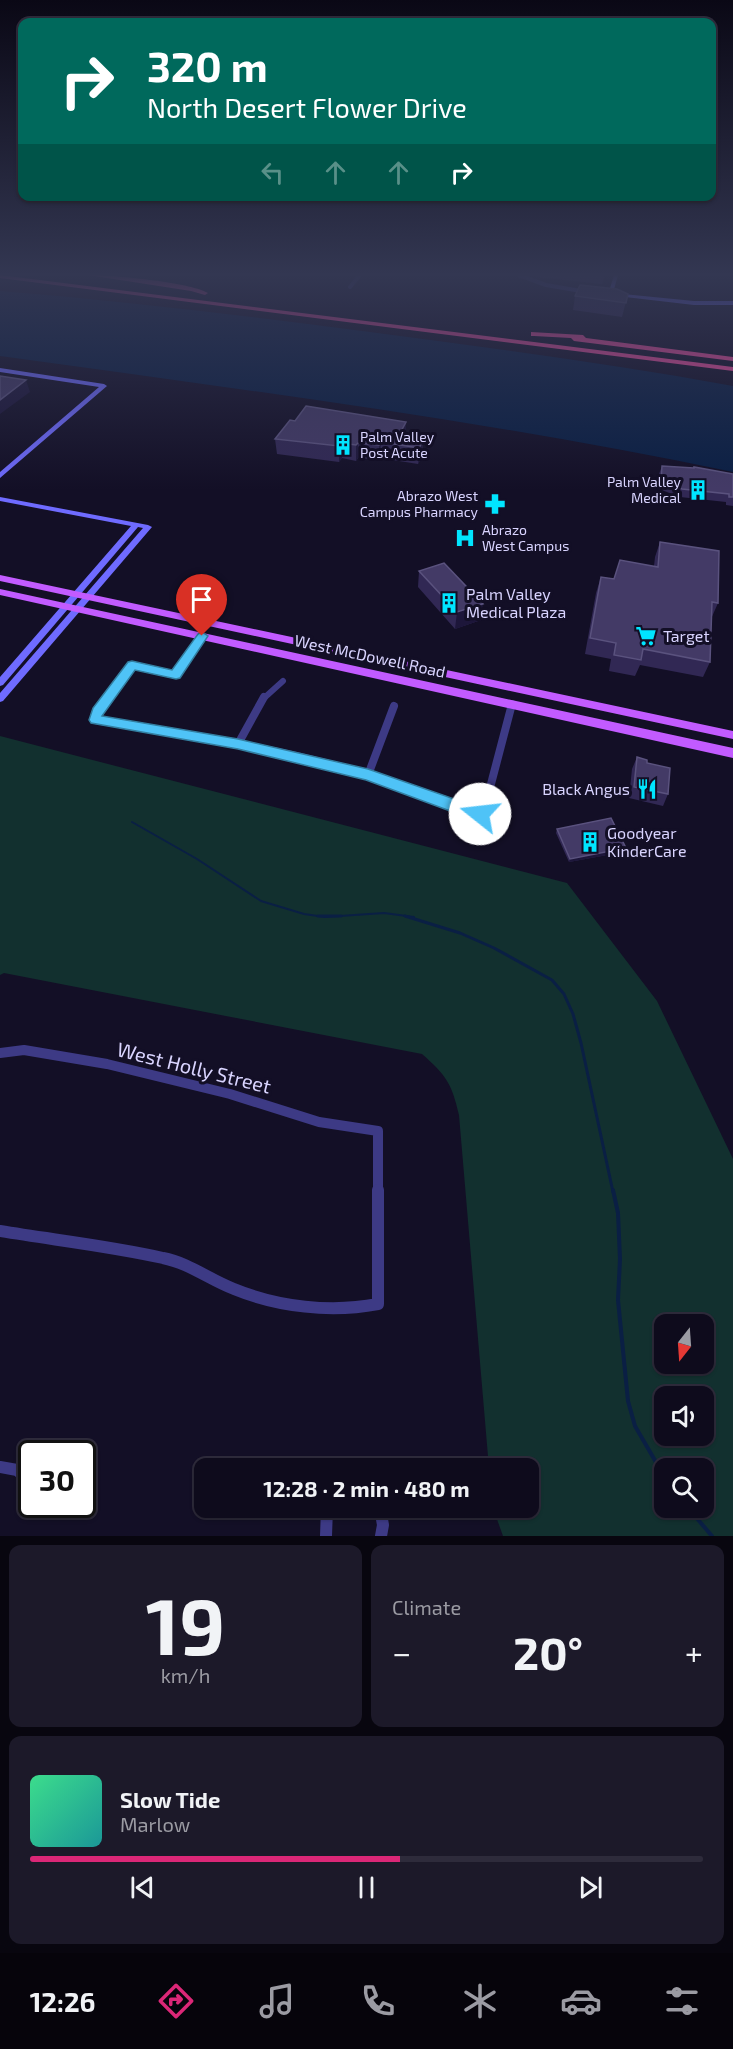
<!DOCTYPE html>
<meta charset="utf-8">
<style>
:root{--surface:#0e0b1c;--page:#1c1929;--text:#f1f3f6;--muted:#9b9ba3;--line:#2e2b3b;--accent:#db2777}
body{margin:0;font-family:"Exo 2",sans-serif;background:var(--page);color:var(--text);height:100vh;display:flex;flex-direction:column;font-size:22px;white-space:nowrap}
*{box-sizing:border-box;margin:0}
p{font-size:20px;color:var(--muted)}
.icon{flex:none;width:33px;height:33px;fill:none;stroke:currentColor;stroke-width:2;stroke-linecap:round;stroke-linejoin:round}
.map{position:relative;height:1536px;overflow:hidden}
.drawer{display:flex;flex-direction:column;gap:9px;padding:9px;background:#08060f;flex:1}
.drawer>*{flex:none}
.banner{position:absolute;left:18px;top:18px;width:698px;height:183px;border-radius:12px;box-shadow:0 2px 4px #0004,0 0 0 2px var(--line);background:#00695c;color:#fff;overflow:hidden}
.needle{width:39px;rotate:197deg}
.buttons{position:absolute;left:654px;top:1314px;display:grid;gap:12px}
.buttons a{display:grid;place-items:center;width:60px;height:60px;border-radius:12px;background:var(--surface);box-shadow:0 2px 4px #0004,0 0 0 2px var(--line);font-size:30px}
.speed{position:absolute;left:18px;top:1440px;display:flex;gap:12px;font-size:30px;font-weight:700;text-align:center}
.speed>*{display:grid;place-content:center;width:78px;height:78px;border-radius:50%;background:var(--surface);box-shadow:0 2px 4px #0004,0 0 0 2px var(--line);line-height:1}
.speed .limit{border:3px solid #111;border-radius:9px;background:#fff;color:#111}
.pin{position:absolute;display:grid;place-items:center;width:51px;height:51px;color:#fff;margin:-62px -26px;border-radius:50% 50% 50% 0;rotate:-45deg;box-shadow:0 0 6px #0007}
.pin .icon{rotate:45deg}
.me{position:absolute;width:66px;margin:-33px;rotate:286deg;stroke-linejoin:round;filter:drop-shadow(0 0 4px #0008)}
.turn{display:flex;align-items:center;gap:21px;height:126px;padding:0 30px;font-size:27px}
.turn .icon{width:78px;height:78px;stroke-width:2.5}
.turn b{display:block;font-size:42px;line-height:51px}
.lanes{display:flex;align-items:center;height:57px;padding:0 30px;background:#0003;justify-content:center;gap:30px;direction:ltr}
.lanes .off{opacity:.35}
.big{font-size:45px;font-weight:700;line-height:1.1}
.drawer .card{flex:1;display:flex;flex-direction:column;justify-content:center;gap:9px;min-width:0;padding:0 21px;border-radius:12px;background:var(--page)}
.drawer .dial{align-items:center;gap:0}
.dial b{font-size:78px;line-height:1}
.song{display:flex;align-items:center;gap:18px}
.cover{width:72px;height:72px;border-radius:9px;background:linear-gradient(135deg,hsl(150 70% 55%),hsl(180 70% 35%))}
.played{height:6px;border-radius:3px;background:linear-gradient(90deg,var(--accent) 55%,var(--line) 55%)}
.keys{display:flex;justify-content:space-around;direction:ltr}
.heat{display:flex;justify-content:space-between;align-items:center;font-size:33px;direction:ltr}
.drawer .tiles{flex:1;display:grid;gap:9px;grid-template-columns:1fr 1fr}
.card:last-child{grid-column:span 2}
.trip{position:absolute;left:194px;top:1458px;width:345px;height:60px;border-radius:12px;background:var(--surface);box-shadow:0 2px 4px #0004,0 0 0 2px var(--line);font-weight:700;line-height:60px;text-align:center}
.dock{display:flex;height:96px;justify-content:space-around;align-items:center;background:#06040b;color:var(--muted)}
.dock .icon{width:42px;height:42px}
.dock .on{color:var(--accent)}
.dock b{font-size:27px;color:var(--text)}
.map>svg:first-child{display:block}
.green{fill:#12302f;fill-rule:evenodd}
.water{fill:#0a1f44}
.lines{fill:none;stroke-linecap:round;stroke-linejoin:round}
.stream-far2{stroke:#0a1f44;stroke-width:2}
.stream-far1{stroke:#0a1f44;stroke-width:3}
.stream{stroke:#0a1f44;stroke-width:4}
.street-far4{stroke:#3d3a85;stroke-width:4}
.street-far3{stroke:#3d3a85;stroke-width:6}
.street-far2{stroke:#3d3a85;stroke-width:8}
.street-far1{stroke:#3d3a85;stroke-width:10}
.street{stroke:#3d3a85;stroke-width:12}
.secondary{fill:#6f6bff;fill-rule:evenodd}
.primary{fill:#c25bff;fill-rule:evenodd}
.highway{fill:#ff4fa3;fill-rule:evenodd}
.wall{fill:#312854}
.shaded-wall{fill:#1d163a}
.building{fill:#433a66;stroke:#5a527e;stroke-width:1.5}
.route{fill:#4fc3f7;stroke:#337fa1;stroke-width:1.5}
.labels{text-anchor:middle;stroke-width:6;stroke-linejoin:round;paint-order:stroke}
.far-poi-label{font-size:14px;fill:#d9d4ff;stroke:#130f26;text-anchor:start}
.poi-label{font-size:16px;fill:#d9d4ff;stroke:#130f26;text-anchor:start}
.street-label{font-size:16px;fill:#d9d4ff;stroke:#130f26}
.near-street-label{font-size:20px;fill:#d9d4ff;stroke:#130f26}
</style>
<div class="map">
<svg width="733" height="1536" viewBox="0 0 733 1536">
<rect width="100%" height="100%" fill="#130f26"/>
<!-- green -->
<path class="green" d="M0 736 567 883 657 1001 733 1159V1536H503L493 1508H528V1468H489L459 1115C452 1084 446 1075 422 1054L4 973 0 975ZM664 1324H704V1364H664ZM664 1396H704V1436H664ZM664 1468H704V1508H664Z"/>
<!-- water -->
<path class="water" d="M0 291C124 301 247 316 370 332 491 348 612 364 733 386V472C491 421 245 390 0 356Z"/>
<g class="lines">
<!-- stream-far2 -->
<path class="stream-far2" d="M132 822 197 859 261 901 304 914 325 917 384 913 414 917"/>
<!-- stream-far1 -->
<path class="stream-far1" d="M318 916H341
M405 916 460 933 494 948 552 980 564 994 573 1014 581 1043 613 1192"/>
<!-- stream -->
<path class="stream" d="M613 1190 618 1213 620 1259 618 1300 628 1401 635 1426 664 1476
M688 1508 712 1536"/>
<!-- street-far4 -->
<path class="street-far4" d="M519 275 546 285 587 292
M350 287 360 275"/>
<!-- street-far3 -->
<path class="street-far3" d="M107 699 132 665 175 675 202 636
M263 699 283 681"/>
<!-- street-far2 -->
<path class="street-far2" d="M108 697 97 712 95 720C185 735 281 748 368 775 406 787 441 806 480 814L486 803 512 704
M238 744 264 697
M368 775 394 706"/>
<!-- street-far1 -->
<path class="street-far1" d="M0 1053 24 1050 107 1064 230 1094 319 1122 378 1131V1192"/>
<!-- street -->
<path class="street" d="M0 1231C54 1240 110 1246 163 1258 189 1263 210 1280 234 1289 278 1307 331 1313 378 1304V1190
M0 1467 17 1470 32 1483
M380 1508 383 1525 381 1536
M326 1536 327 1508"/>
<!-- secondary -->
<path class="secondary" d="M614 275H618L613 293 694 301H733V305H694L608 295Z
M0 368 104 384 107 386 0 478V472L99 387 0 372Z
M0 497 148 525 152 527 3 701 0 702V693L143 528 138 527 3 685 0 686V677L131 526 0 501Z"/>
<!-- primary -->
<path class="primary" d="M0 575 733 731V739L0 581Z
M0 589 733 748V758L0 595Z"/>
<!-- highway -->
<path class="highway" d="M0 275 733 367V371L0 278Z
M88 275C111 275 190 282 208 293L205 295 191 291Z
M531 332 583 335 586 338 733 357V361L574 341 571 338 534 336H531Z"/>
</g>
<!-- wall -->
<path class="wall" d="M532 275H605L602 284 537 277Z
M628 294 622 317 573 310 575 296Z
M406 422 405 438 423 441 422 456 418 464 380 458 379 460 358 458 356 461 342 458 339 462 277 454 275 439Z
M662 466 733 474V506L726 505V502L680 497 659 489V474Z
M660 542 718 603 711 619 710 662 703 677 640 665 635 676 609 671 611 659 585 654 596 593 601 577 614 579 654 566 655 557Z
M419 571 481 620 455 629 418 587Z
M637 757 647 763 668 794 663 806 629 798 632 769Z
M557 829 624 852 569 862 556 833Z"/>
<!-- shaded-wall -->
<path class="shaded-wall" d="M26 380 30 392 0 414V400Z
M406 422V437L401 445 398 437Z
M423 441 422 456 418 464 419 448Z
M381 442 380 458 379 460V445Z
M341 443 342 458 339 462V446Z
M358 443V458L356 461V445Z
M483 604 481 620 455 629 457 612Z
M626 848 624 852 569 862 570 859Z"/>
<!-- building -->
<path class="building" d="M580 285 617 289 628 294 626 303 575 296Z
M0 376 26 380 0 400Z
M306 406 406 422 398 437 423 441 419 448 381 442 379 445 358 443 356 445 341 443 339 446 275 439 290 420 295 421Z
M662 466 694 468V467L733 474V497H729V494L682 489 661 481Z
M660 542 719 551 718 603 712 602 710 662 643 649 641 660 614 655 616 643 590 638 601 577 614 579 620 560 658 567Z
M444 563 483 604 457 612 419 571Z
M637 757 647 760V763L670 768 668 794 634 787Z
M611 818 626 848 570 859 557 829Z"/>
<!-- sky -->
<linearGradient id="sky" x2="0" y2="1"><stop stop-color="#0a0815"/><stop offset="0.56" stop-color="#333752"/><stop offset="1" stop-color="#333752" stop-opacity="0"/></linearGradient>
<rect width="733" height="490" fill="url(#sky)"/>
<!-- route -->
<path class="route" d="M202 632 208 636 180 678 176 679 135 670 102 716 238 739 368 769 486 810 488 814 486 819 480 820 461 815 366 780 238 749 91 723 89 720 93 708 128 662 132 661 172 670 198 634Z"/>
<!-- icons -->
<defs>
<g id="building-bare" transform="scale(1.62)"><path d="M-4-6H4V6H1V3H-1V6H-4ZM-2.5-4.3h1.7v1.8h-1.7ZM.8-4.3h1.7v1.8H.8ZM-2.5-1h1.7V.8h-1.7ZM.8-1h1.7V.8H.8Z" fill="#00e5ff" stroke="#130f26" stroke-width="2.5" paint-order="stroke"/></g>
<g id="pharmacy-bare" transform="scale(1.62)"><path d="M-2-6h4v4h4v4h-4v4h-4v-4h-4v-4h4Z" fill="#00e5ff" stroke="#130f26" stroke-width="2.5" paint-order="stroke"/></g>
<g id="hospital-bare" transform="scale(1.62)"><path d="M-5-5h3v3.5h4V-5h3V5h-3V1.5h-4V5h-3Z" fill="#00e5ff" stroke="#130f26" stroke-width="2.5" paint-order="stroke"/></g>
<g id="supermarket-bare" transform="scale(1.62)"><path d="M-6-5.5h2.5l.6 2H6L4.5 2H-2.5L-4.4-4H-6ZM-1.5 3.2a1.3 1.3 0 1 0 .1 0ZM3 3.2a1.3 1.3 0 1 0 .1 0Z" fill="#00e5ff" stroke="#130f26" stroke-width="2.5" paint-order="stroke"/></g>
<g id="restaurant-bare" transform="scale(1.62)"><path d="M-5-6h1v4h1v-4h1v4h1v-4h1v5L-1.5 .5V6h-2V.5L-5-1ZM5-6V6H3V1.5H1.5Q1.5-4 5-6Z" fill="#00e5ff" stroke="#130f26" stroke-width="2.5" paint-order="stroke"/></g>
</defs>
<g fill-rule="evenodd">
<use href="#building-bare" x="343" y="445"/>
<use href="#building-bare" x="698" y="490"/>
<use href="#pharmacy-bare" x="495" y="504"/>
<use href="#hospital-bare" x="465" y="538"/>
<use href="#building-bare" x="449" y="603"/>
<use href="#supermarket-bare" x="646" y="636"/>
<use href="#restaurant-bare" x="647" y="789"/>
<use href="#building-bare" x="590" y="842"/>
</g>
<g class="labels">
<!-- far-poi labels -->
<g class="far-poi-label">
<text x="360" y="442">Palm Valley<tspan x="360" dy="16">Post Acute</tspan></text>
<text x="681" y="487" text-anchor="end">Palm Valley<tspan x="681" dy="16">Medical</tspan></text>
<text x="478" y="501" text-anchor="end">Abrazo West<tspan x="478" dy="16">Campus Pharmacy</tspan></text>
<text x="482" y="535">Abrazo<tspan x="482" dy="16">West Campus</tspan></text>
</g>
<!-- poi labels -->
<g class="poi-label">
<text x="466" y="600">Palm Valley<tspan x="466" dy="18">Medical Plaza</tspan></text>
<text x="663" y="642">Target</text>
<text x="630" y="795" text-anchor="end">Black Angus</text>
<text x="607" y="839">Goodyear<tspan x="607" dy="18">KinderCare</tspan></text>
</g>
<!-- street labels -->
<g class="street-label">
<text transform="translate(370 656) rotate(12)" y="6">West McDowell Road</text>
</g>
<!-- near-street labels -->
<g class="near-street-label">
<text transform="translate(194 1068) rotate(14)" y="7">West Holly Street</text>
</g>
</g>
</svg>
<div class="buttons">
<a><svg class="needle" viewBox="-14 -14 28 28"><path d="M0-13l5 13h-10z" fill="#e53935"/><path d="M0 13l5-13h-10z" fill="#9b9ba3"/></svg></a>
<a><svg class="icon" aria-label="sound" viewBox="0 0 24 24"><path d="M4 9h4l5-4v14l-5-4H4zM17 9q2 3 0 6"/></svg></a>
<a><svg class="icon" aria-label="search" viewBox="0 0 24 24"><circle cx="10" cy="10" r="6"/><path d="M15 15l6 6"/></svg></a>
</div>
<div class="speed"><div class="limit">30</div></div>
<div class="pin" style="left:202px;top:636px;background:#d93025"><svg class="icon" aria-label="arrive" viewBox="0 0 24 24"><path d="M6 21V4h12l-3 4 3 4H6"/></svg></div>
<svg class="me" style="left:480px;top:814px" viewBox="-20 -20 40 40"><circle r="19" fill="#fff"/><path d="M0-13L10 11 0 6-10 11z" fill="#4fc3f7"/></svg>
<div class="trip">12:28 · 2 min · 480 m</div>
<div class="banner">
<div class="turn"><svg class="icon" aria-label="right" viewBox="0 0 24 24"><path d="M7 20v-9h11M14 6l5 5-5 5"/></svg><div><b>320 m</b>North Desert Flower Drive</div></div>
<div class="lanes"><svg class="icon off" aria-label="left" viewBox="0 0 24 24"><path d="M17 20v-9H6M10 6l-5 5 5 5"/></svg><svg class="icon off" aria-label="ahead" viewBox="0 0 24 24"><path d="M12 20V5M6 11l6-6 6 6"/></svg><svg class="icon off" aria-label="ahead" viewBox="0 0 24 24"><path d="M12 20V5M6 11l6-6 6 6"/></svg><svg class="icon" aria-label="right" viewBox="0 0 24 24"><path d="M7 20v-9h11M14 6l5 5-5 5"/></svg></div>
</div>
</div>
<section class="drawer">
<div class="tiles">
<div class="card dial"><b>19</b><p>km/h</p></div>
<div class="card"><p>Climate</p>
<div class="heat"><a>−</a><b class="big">20°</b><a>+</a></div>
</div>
<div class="card">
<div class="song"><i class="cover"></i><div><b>Slow Tide</b><p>Marlow</p></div></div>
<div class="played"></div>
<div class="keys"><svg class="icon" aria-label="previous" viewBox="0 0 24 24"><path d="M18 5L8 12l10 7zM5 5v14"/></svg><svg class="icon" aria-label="pause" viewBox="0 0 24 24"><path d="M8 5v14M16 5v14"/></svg><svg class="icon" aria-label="next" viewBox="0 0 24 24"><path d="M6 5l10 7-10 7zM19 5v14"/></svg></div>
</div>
</div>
</section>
<nav class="dock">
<b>12:26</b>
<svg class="icon on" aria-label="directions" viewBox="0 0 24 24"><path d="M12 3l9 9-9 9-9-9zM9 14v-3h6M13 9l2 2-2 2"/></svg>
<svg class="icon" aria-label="music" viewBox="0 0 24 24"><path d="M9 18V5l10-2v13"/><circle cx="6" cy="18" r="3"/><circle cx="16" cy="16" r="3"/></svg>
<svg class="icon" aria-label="phone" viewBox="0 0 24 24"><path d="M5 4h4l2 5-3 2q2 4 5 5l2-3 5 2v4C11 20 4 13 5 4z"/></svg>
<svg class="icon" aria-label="climate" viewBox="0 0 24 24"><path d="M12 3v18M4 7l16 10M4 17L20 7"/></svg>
<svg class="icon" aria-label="car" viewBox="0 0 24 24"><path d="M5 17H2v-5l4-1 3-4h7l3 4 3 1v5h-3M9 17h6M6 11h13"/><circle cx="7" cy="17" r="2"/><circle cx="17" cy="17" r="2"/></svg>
<svg class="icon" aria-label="filters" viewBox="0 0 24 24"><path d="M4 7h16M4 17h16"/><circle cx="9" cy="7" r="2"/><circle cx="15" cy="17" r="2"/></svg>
</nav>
